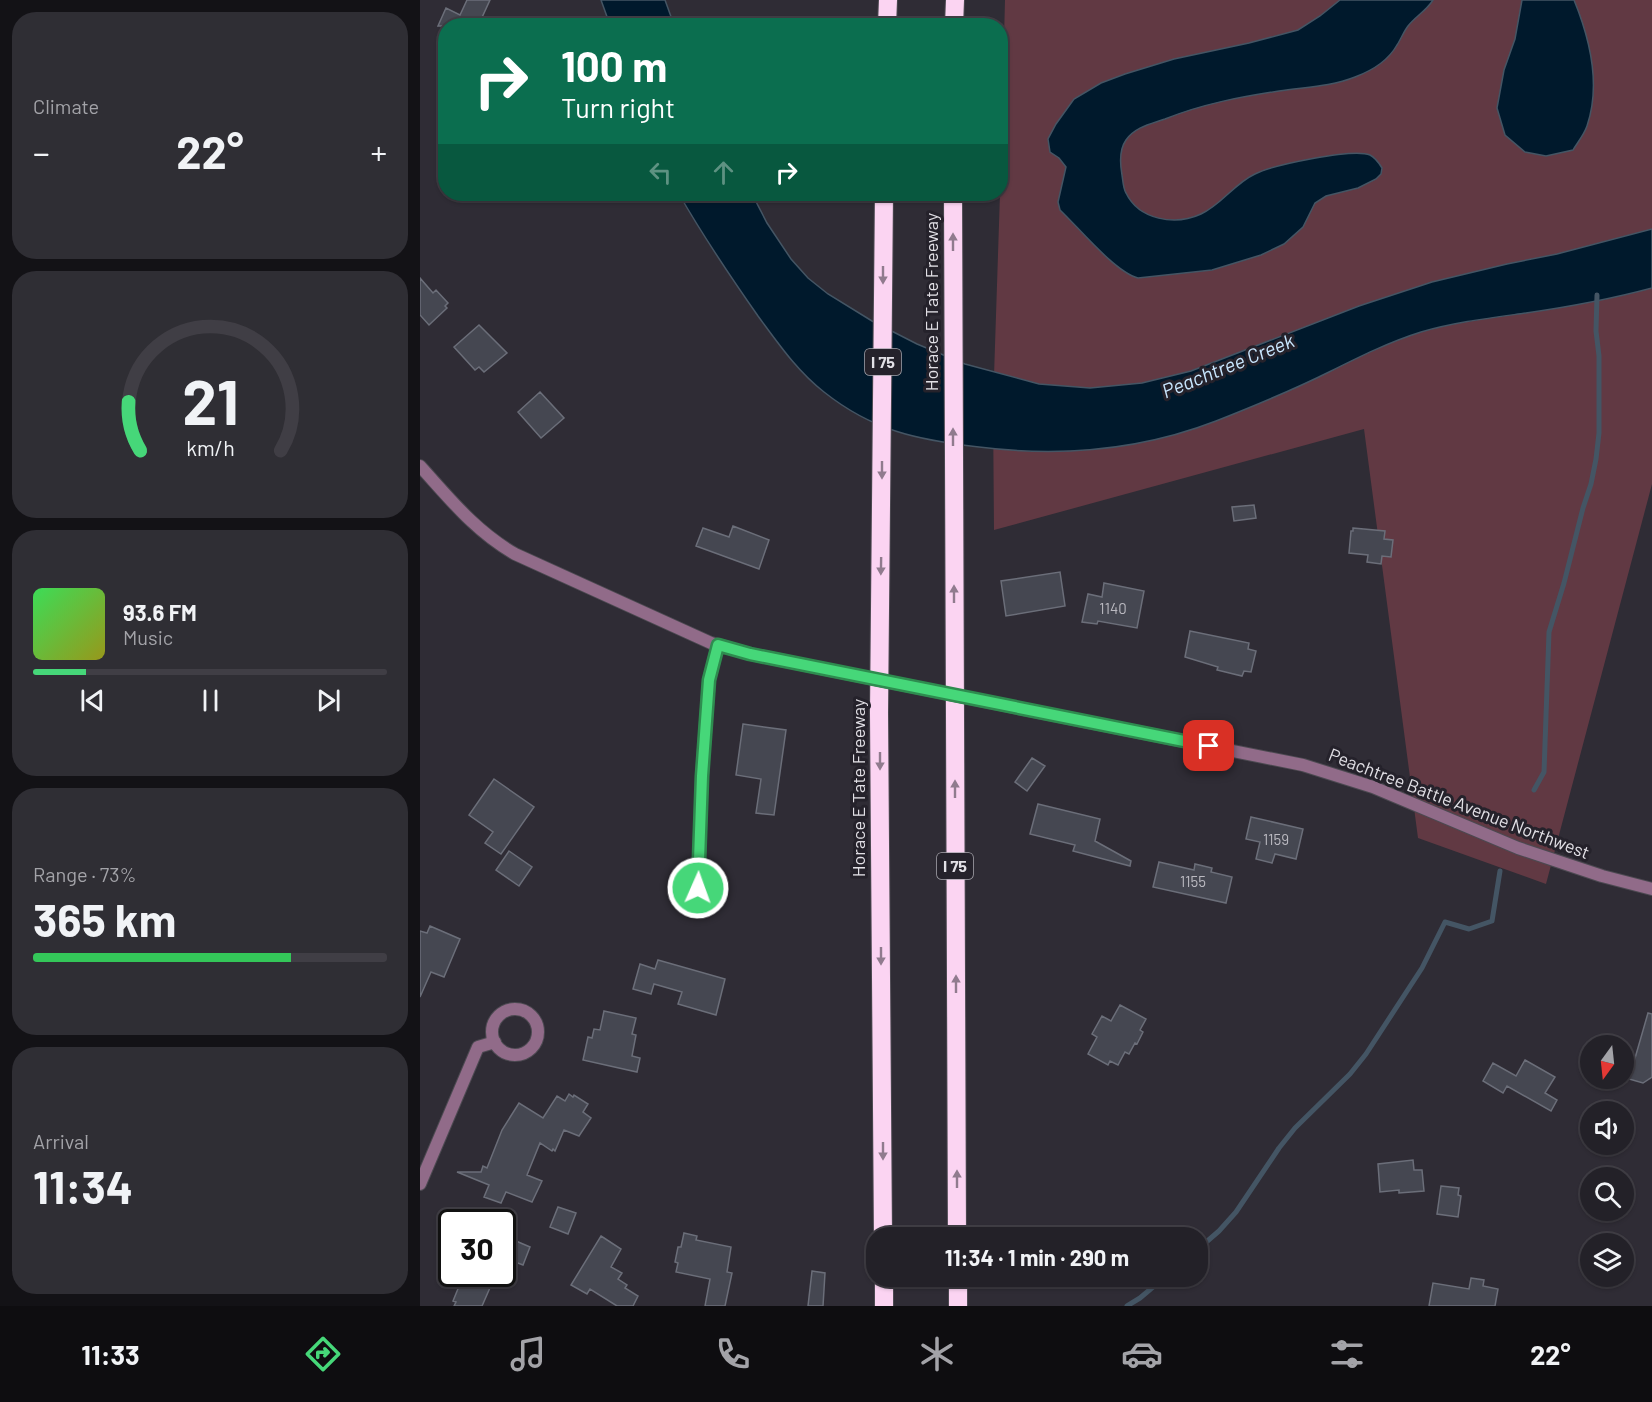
<!DOCTYPE html>
<meta charset="utf-8">
<style>
:root{--surface:#232128;--page:#2f2e34;--text:#f1f3f6;--muted:#a3a3a8;--line:#403e45;--accent:#46d779}
body{margin:0;font-family:Barlow,sans-serif;background:var(--page);color:var(--text);height:100vh;display:flex;flex-direction:column;font-size:22px;white-space:nowrap}
*{box-sizing:border-box;margin:0}
p{font-size:20px;color:var(--muted)}
.icon{flex:none;width:33px;height:33px;fill:none;stroke:currentColor;stroke-width:2;stroke-linecap:round;stroke-linejoin:round}
.map{position:relative;flex:1;overflow:hidden}
.side{display:flex;flex-direction:column;gap:12px;padding:12px;background:#131216;width:420px}
.side>*{flex:none}
.guide{position:absolute;left:18px;top:18px;width:570px;height:183px;border-radius:24px;box-shadow:0 2px 4px #0004,0 0 0 2px var(--line);background:#0b6e4f;color:#fff;overflow:hidden}
.needle{width:39px;rotate:195deg}
.fabs{position:absolute;left:1160px;top:1035px;display:grid;gap:12px}
.fabs a{display:grid;place-items:center;width:54px;height:54px;border-radius:50%;background:var(--surface);box-shadow:0 2px 4px #0004,0 0 0 2px var(--line);font-size:30px}
.speed{position:absolute;left:18px;top:1209px;display:flex;gap:12px;font-size:30px;font-weight:700;text-align:center}
.speed>*{display:grid;place-content:center;width:78px;height:78px;border-radius:50%;background:var(--surface);box-shadow:0 2px 4px #0004,0 0 0 2px var(--line);line-height:1}
.speed .limit{border:3px solid #111;border-radius:9px;background:#fff;color:#111}
.pin{position:absolute;display:grid;place-items:center;width:51px;height:51px;color:#fff;margin:-26px;border-radius:12px;box-shadow:0 3px 9px #0006}
.me{position:absolute;width:66px;margin:-33px;rotate:2deg;stroke-linejoin:round;filter:drop-shadow(0 0 4px #0008)}
.turn{display:flex;align-items:center;gap:21px;height:126px;padding:0 24px;font-size:27px}
.turn .icon{width:78px;height:78px;stroke-width:2.5}
.turn b{display:block;font-size:42px;line-height:51px}
.lanes{display:flex;align-items:center;height:57px;padding:0 24px;background:#0003;justify-content:center;gap:30px;direction:ltr}
.lanes .off{opacity:.35}
.big{font-size:45px;font-weight:700;line-height:1.1}
.side .tile{flex:1;display:flex;flex-direction:column;justify-content:center;gap:9px;min-width:0;padding:0 21px;border-radius:24px;background:var(--page)}
.side .dial{align-items:center;gap:0}
.dial svg{height:156px;overflow:visible;fill:none;stroke:var(--line);stroke-width:7;stroke-linecap:round;text-anchor:middle}
.dial text{fill:var(--text);stroke:none}
.song{display:flex;align-items:center;gap:18px}
.cover{width:72px;height:72px;border-radius:9px;background:linear-gradient(135deg,hsl(130 70% 55%),hsl(60 70% 35%))}
.played{height:6px;border-radius:3px;background:linear-gradient(90deg,var(--accent) 15%,var(--line) 15%)}
.keys{display:flex;justify-content:space-around;direction:ltr}
.heat{display:flex;justify-content:space-between;align-items:center;font-size:33px;direction:ltr}
.charge{height:9px;border-radius:4px;background:linear-gradient(90deg,#34c759 73%,var(--line) 0)}
.trip{position:absolute;left:446px;top:1227px;width:342px;height:60px;border-radius:24px;background:var(--surface);box-shadow:0 2px 4px #0004,0 0 0 2px var(--line);font-weight:700;line-height:60px;text-align:center}
.tab-bar{display:flex;height:96px;justify-content:space-around;align-items:center;background:#0e0d10;color:var(--muted)}
.tab-bar .icon{width:42px;height:42px}
.tab-bar .active{color:var(--accent)}
.tab-bar b{font-size:27px;color:var(--text)}
main{display:flex;flex:1;min-height:0}
.map>svg:first-child{display:block}
.green{fill:#613943}
.water{fill:#00192c;stroke:#445564;stroke-width:1.5}
.lines{fill:none;stroke-linecap:round;stroke-linejoin:round}
.stream{stroke:#445564;stroke-width:5}
.building{fill:#454751;stroke:#6b6e79;stroke-width:1.5}
.minor-casing{stroke:#4c4951;stroke-width:14}
.motorway-casing{stroke:#4c4951;stroke-width:20}
.minor{stroke:#916b89;stroke-width:12}
.motorway{stroke:#fbd4f2;stroke-width:18}
.minor-bridge-casing{stroke:#4c4951;stroke-width:14;stroke-linecap:butt}
.minor-bridge{stroke:#916b89;stroke-width:12}
.oneway{fill:#907b8e}
.route-casing{stroke:#2e8c4f;stroke-width:15}
.route{stroke:#46d779;stroke-width:10}
.labels{text-anchor:middle;stroke-width:6;stroke-linejoin:round;paint-order:stroke}
.number-label{font-size:15px;fill:#bbbac1}
.shield{fill:#25222b;stroke:#a9a7ae;stroke-width:1.5}
.shield-label{font-size:16px;font-weight:bold;fill:#e2e0e6}
.street-label{font-size:18px;fill:#e2e0e6;stroke:#25222b}
.water-label{font-size:20px;font-style:italic;fill:#c9e7ff;stroke:#25222b}
</style>
<main>
<section class="side">
<div class="tile"><p>Climate</p>
<div class="heat"><a>−</a><b class="big">22°</b><a>+</a></div>
</div>
<div class="tile dial"><svg viewBox="0 0 100 80">
<path d="M14 69A42 42 0 1 1 86 69"/>
<path d="M14 69A42 42 0 0 1 8 44" stroke="#46d779"/>
<text x="50" y="56" font-size="32" font-weight="700">21</text>
<text x="50" y="72" font-size="11">km/h</text>
</svg></div>
<div class="tile">
<div class="song"><i class="cover"></i><div><b>93.6 FM</b><p>Music</p></div></div>
<div class="played"></div>
<div class="keys"><svg class="icon" aria-label="previous" viewBox="0 0 24 24"><path d="M18 5L8 12l10 7zM5 5v14"/></svg><svg class="icon" aria-label="pause" viewBox="0 0 24 24"><path d="M8 5v14M16 5v14"/></svg><svg class="icon" aria-label="next" viewBox="0 0 24 24"><path d="M6 5l10 7-10 7zM19 5v14"/></svg></div>
</div>
<div class="tile"><p>Range · 73%</p><b class="big">365 km</b><div class="charge"></div></div>
<div class="tile"><p>Arrival</p><b class="big">11:34</b></div>
</section>
<div class="map">
<svg width="1232" height="1306" viewBox="0 0 1232 1306">
<rect width="100%" height="100%" fill="#2f2c35"/>
<!-- green -->
<path class="green" d="M585 0H1232V484L1126 884 998 838 944 429 574 530 573 406 580 194Z"/>
<!-- water -->
<path class="water" d="M181 0H245L254 25H190Z
M920 0H1013C1006 11 996 16 988 26 984 31 981 39 977 45 968 61 951 71 935 77 910 87 884 87 859 91 820 97 782 104 745 119 731 124 715 127 706 140 699 150 700 164 702 175 703 181 703 188 706 193 719 220 755 226 781 214 801 205 815 183 835 174 853 165 933 148 950 155 956 158 959 163 962 168L961 174 956 179 938 188 906 196 895 203 883 227 864 244 841 255 792 270 718 278C695 272 659 228 640 210L638 202 646 167 639 158 630 152 628 139 636 124 654 99 681 83 705 74 754 59 829 43 878 30 900 16Z
M1102 0H1154C1170 39 1181 85 1167 126 1164 135 1157 143 1153 150L1126 156 1105 152 1085 135 1077 108 1084 70 1095 39Z
M259 194H332L347 223 371 259 388 278 408 294 452 321 497 344 545 364 619 384 670 388 722 383 771 371 939 306 1012 282 1087 264 1137 254 1232 229V288C1191 299 1148 307 1106 313 1070 318 1036 322 1001 332 969 342 939 357 909 372 873 390 834 406 796 421 721 450 639 457 559 447 498 440 453 431 404 392 377 371 358 343 338 316 310 276 283 236 259 194Z"/>
<g class="lines">
<!-- stream -->
<path class="stream" d="M1114 790 1124 772 1129 632 1144 583 1163 508 1171 484 1176 459 1179 433V356L1176 331 1177 295
M777 1250 799 1231 816 1212 859 1148 875 1128 930 1074 946 1054 1002 968 1025 922 1049 929 1072 921 1080 871
M707 1306 720 1298 746 1276"/>
</g>
<!-- building -->
<path class="building" d="M47 0H70L59 24 62 26H18L26 8 40 15Z
M0 278 13 293 16 290 28 303 25 306 27 308 9 325 0 315Z
M59 325 87 353 64 372 59 367 55 370 34 347Z
M120 392 144 418 121 438 98 412Z
M834 505 836 518 814 521 812 507Z
M313 526 349 540 339 569 276 546 283 528 309 537Z
M933 528 965 531 964 539 973 540 971 557 962 556 961 564 947 562 948 555 929 553 931 531H933Z
M640 572 645 606 586 616 581 581Z
M684 583 724 591 717 628 678 621 677 624 662 622 668 594 682 597Z
M770 631 829 643 828 649 836 651 831 672 824 671 822 676 797 670 798 667 765 657Z
M323 724 366 730 354 815 336 813 341 779 316 775Z
M612 758 625 766 607 791 595 782Z
M74 779 114 807 81 854 65 843 73 832 49 815Z
M618 804 680 819 675 841 711 861 710 866 653 851 655 845 610 834Z
M831 817 883 829 876 859 855 854 852 863 836 859 840 842 826 839Z
M89 851 112 867 99 886 76 870Z
M739 862 774 870 775 864 792 868 791 872 812 877 806 903 733 887Z
M10 926 40 939 24 977 11 972 0 997V931L7 933Z
M238 960 305 979 296 1015 258 1004 262 992 234 984 231 994 213 989 220 964 235 969Z
M700 1005 726 1019 720 1030 723 1032 717 1044 715 1043 709 1054 705 1052 698 1065 690 1061 688 1065 668 1054 677 1037 672 1034 682 1016 691 1021Z
M184 1011 216 1018 212 1034 216 1035 212 1056 220 1058 217 1072 163 1060 168 1037 172 1038 174 1029 180 1030Z
M1228 1013 1232 1014V1077L1223 1083 1209 1079Z
M1105 1060 1135 1077 1125 1093 1137 1100 1131 1111 1087 1086 1083 1093 1063 1081 1073 1063 1096 1076Z
M149 1094 153 1097 154 1095 168 1104 163 1112 171 1118 159 1136 144 1130 135 1151 133 1149 132 1151 120 1143 107 1175 122 1181 112 1202 86 1192 81 1203 64 1197 69 1185 37 1172H61L63 1166 67 1168 82 1130 99 1103 123 1118 137 1096 145 1101Z
M993 1160 994 1170H1002L1004 1191 979 1193V1190L960 1192 958 1164Z
M1021 1186 1039 1188 1038 1195 1041 1196 1038 1217 1017 1214Z
M138 1207 156 1213 148 1234 130 1227Z
M264 1233 277 1236 276 1240 311 1247 307 1272 312 1273 305 1306H285L290 1279 256 1272 258 1263 255 1262 258 1247H261Z
M82 1235 110 1247 103 1265 82 1257Z
M181 1236 201 1249 191 1267 202 1273 198 1279 207 1285 205 1288 218 1296 213 1306H197L170 1289 167 1294 151 1285Z
M392 1271 405 1273 403 1306H388Z
M44 1274H76L62 1306H34L36 1302 33 1301Z
M1051 1278 1064 1280 1063 1286 1078 1289 1075 1306H1009L1013 1283 1049 1289Z"/>
<g class="lines">
<!-- minor casing -->
<g class="minor-casing">
<path id="minor" d="M0 466C30 499 55 531 95 554L291 643 330 654 394 667
M593 707 883 765 953 787 1098 848 1182 876 1232 889
M278 888 282 775 289 680 298 645
M72 1032a23 23 0 1 1 46 0a23 23 0 1 1-46 0Z
M0 1184 58 1047 75 1042"/>
</g>
<!-- motorway casing -->
<g class="motorway-casing">
<path id="motorway" d="M467 26 468 0
M534 26 535 0
M533 194 537 1238
M463 1238 459 713 464 194
M464 1276V1306
M538 1276V1306"/>
</g>
<!-- minor -->
<use href="#minor" class="minor"/>
<!-- motorway -->
<use href="#motorway" class="motorway"/>
<!-- minor-bridge casing -->
<g class="minor-bridge-casing">
<path id="minor-bridge" d="M394 667 593 707"/>
</g>
<!-- minor-bridge -->
<use href="#minor-bridge" class="minor-bridge"/>
</g>
<!-- one-way arrows -->
<defs><path id="oneway-solid" d="M-6-.8H1V-3.2L6.5 0L1 3.2V.8H-6Z" transform="scale(1.5)"/></defs>
<g class="oneway">
<use href="#oneway-solid" transform="translate(533 242) rotate(-90)"/>
<use href="#oneway-solid" transform="translate(463 275) rotate(90)"/>
<use href="#oneway-solid" transform="translate(533 437) rotate(-90)"/>
<use href="#oneway-solid" transform="translate(462 470) rotate(90)"/>
<use href="#oneway-solid" transform="translate(461 566) rotate(91)"/>
<use href="#oneway-solid" transform="translate(534 594) rotate(-90)"/>
<use href="#oneway-solid" transform="translate(460 761) rotate(90)"/>
<use href="#oneway-solid" transform="translate(535 789) rotate(-90)"/>
<use href="#oneway-solid" transform="translate(461 956) rotate(90)"/>
<use href="#oneway-solid" transform="translate(536 984) rotate(-90)"/>
<use href="#oneway-solid" transform="translate(463 1151) rotate(90)"/>
<use href="#oneway-solid" transform="translate(537 1179) rotate(-90)"/>
</g>
<g class="lines">
<!-- route casing -->
<g class="route-casing">
<path id="route" d="M278 888 282 776 289 680 298 645 330 654 789 746"/>
</g>
<!-- route -->
<use href="#route" class="route"/>
</g>
<g class="labels">
<!-- number labels -->
<g class="number-label">
<text x="693" y="614">1140</text>
<text x="856" y="845">1159</text>
<text x="773" y="887">1155</text>
</g>
<!-- shield labels -->
<g class="shield">
<rect x="445" y="349" width="36" height="26" rx="4.5"/>
<rect x="517" y="853" width="36" height="26" rx="4.5"/>
</g>
<g class="shield-label">
<text x="463" y="368">I 75</text>
<text x="535" y="872">I 75</text>
</g>
<!-- street labels -->
<g class="street-label">
<text transform="translate(512 302) rotate(-90)" y="6">Horace E Tate Freeway</text>
<text transform="translate(439 788) rotate(-90)" y="6">Horace E Tate Freeway</text>
<text transform="translate(1039 804) rotate(21)" y="6">Peachtree Battle Avenue Northwest</text>
</g>
<!-- water labels -->
<g class="water-label">
<text transform="translate(808 366) rotate(-22)" y="7">Peachtree Creek</text>
</g>
</g>
</svg>
<div class="fabs">
<a><svg class="needle" viewBox="-14 -14 28 28"><path d="M0-13l5 13h-10z" fill="#e53935"/><path d="M0 13l5-13h-10z" fill="#a3a3a8"/></svg></a>
<a><svg class="icon" aria-label="sound" viewBox="0 0 24 24"><path d="M4 9h4l5-4v14l-5-4H4zM17 9q2 3 0 6"/></svg></a>
<a><svg class="icon" aria-label="search" viewBox="0 0 24 24"><circle cx="10" cy="10" r="6"/><path d="M15 15l6 6"/></svg></a>
<a><svg class="icon" aria-label="layers" viewBox="0 0 24 24"><path d="M12 4l9 5-9 5-9-5zM3 14l9 5 9-5"/></svg></a>
</div>
<div class="speed"><div class="limit">30</div></div>
<div class="pin" style="left:789px;top:746px;background:#d93025"><svg class="icon" aria-label="arrive" viewBox="0 0 24 24"><path d="M6 21V4h12l-3 4 3 4H6"/></svg></div>
<svg class="me" style="left:278px;top:888px" viewBox="-20 -20 40 40"><circle r="17" fill="#46d779" stroke="#fff" stroke-width="3"/><path d="M0-11L8 9 0 5-8 9z" fill="#fff"/></svg>
<div class="trip">11:34 · 1 min · 290 m</div>
<div class="guide">
<div class="turn"><svg class="icon" aria-label="right" viewBox="0 0 24 24"><path d="M7 20v-9h11M14 6l5 5-5 5"/></svg><div><b>100 m</b>Turn right</div></div>
<div class="lanes"><svg class="icon off" aria-label="left" viewBox="0 0 24 24"><path d="M17 20v-9H6M10 6l-5 5 5 5"/></svg><svg class="icon off" aria-label="ahead" viewBox="0 0 24 24"><path d="M12 20V5M6 11l6-6 6 6"/></svg><svg class="icon" aria-label="right" viewBox="0 0 24 24"><path d="M7 20v-9h11M14 6l5 5-5 5"/></svg></div>
</div>
</div>
</main>
<nav class="tab-bar">
<b>11:33</b>
<svg class="icon active" aria-label="directions" viewBox="0 0 24 24"><path d="M12 3l9 9-9 9-9-9zM9 14v-3h6M13 9l2 2-2 2"/></svg>
<svg class="icon" aria-label="music" viewBox="0 0 24 24"><path d="M9 18V5l10-2v13"/><circle cx="6" cy="18" r="3"/><circle cx="16" cy="16" r="3"/></svg>
<svg class="icon" aria-label="phone" viewBox="0 0 24 24"><path d="M5 4h4l2 5-3 2q2 4 5 5l2-3 5 2v4C11 20 4 13 5 4z"/></svg>
<svg class="icon" aria-label="climate" viewBox="0 0 24 24"><path d="M12 3v18M4 7l16 10M4 17L20 7"/></svg>
<svg class="icon" aria-label="car" viewBox="0 0 24 24"><path d="M5 17H2v-5l4-1 3-4h7l3 4 3 1v5h-3M9 17h6M6 11h13"/><circle cx="7" cy="17" r="2"/><circle cx="17" cy="17" r="2"/></svg>
<svg class="icon" aria-label="filters" viewBox="0 0 24 24"><path d="M4 7h16M4 17h16"/><circle cx="9" cy="7" r="2"/><circle cx="15" cy="17" r="2"/></svg>
<b>22°</b>
</nav>
